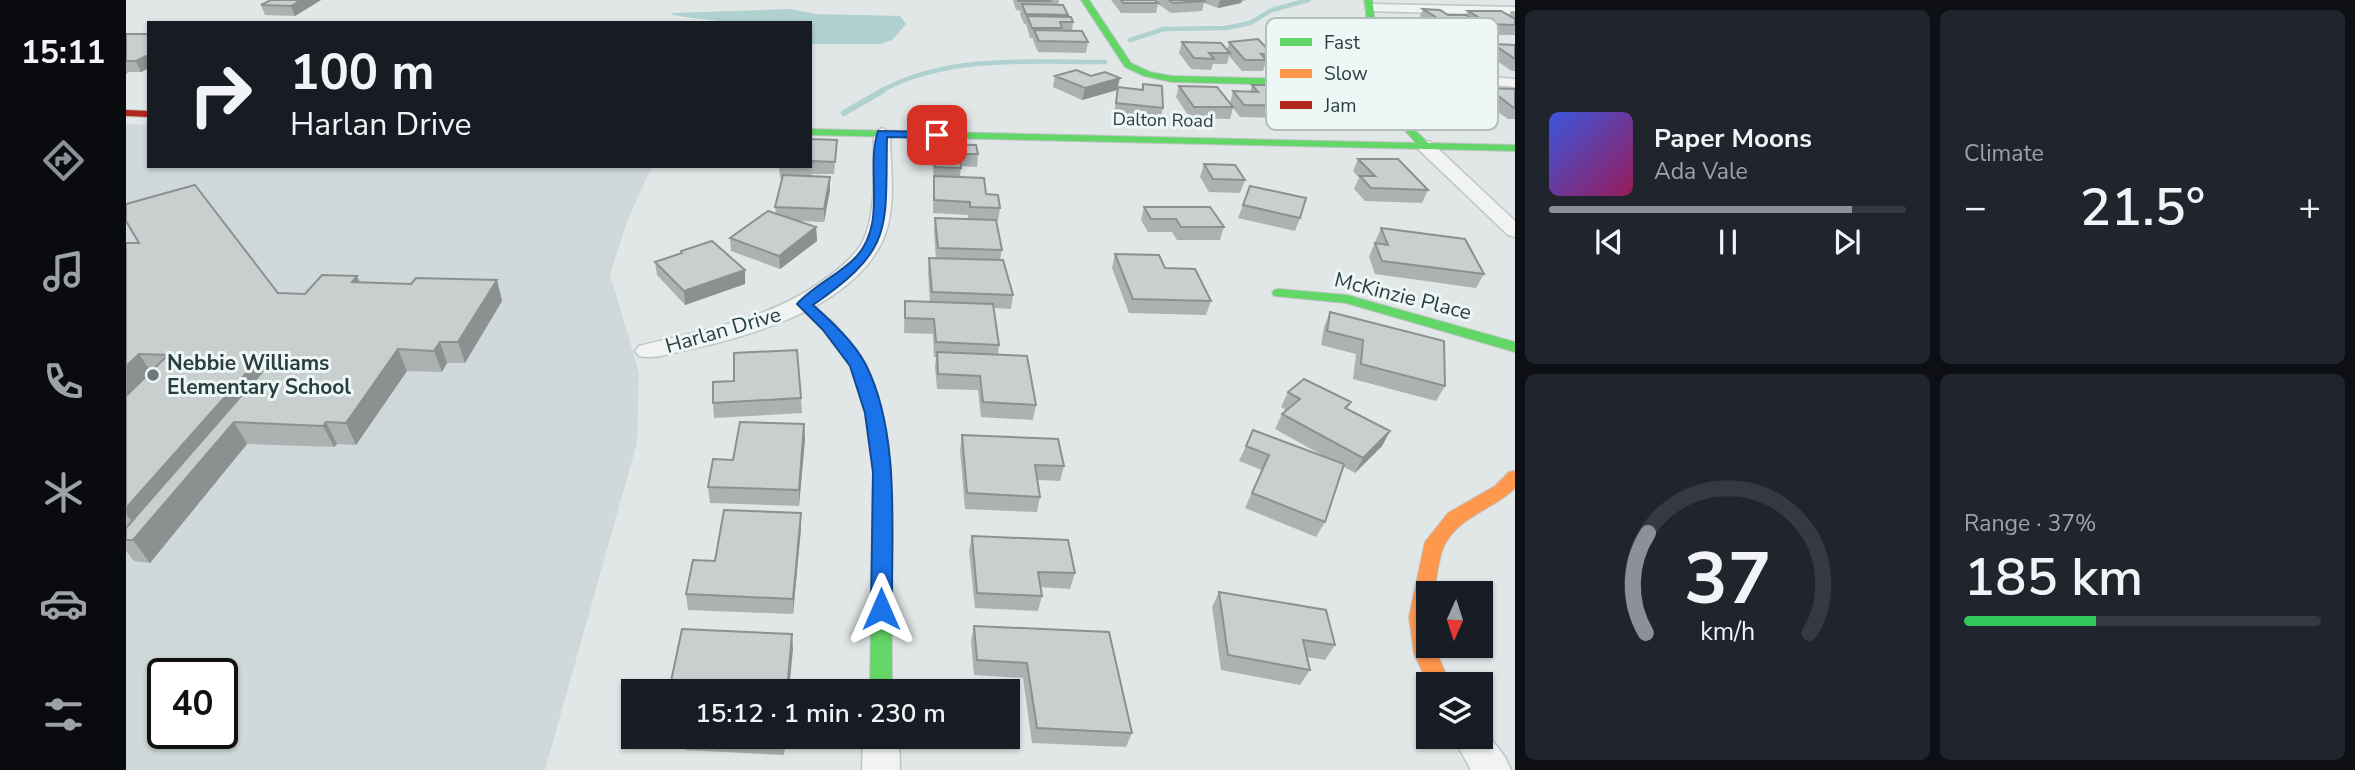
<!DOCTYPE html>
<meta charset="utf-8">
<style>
:root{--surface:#171b24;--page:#20242c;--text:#f1f3f6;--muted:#9ea1a6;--line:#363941;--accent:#8c9099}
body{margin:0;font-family:"Nunito Sans",sans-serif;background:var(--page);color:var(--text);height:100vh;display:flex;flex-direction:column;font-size:26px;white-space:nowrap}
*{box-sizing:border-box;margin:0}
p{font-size:23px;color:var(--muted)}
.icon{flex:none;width:38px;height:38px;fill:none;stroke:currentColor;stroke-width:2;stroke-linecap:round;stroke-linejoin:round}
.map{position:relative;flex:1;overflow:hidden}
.side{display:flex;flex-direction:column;gap:10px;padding:10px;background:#0d0f14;width:840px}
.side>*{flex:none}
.top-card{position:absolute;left:21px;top:21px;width:665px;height:147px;border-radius:0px;box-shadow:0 2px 5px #0004;background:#171b24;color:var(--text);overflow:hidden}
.needle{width:46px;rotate:183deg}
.fabs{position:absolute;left:1290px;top:581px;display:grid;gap:14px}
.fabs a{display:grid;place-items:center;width:77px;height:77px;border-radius:0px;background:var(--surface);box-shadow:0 2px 5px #0004;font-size:35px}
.speed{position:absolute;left:21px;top:658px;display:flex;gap:14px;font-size:35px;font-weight:700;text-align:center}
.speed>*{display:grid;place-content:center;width:91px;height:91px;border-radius:50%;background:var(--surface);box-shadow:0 2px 5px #0004;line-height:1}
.speed .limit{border:4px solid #111;border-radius:10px;background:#fff;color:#111}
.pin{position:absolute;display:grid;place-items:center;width:60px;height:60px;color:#fff;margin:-30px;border-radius:14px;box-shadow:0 4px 10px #0006}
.me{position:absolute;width:77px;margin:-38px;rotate:0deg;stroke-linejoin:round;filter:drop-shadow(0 0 5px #0008)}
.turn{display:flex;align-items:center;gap:24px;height:147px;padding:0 28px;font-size:32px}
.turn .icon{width:91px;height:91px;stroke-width:2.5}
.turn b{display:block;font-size:49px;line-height:60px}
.big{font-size:52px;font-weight:600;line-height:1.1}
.side .tile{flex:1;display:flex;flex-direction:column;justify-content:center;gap:10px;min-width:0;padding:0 24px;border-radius:10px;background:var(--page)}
.side .dial{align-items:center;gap:0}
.dial svg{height:182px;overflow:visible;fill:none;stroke:var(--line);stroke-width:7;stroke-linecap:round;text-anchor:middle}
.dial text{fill:var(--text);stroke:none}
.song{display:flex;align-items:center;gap:21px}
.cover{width:84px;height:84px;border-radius:10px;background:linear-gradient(135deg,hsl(230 70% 55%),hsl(330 70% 35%))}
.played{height:7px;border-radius:4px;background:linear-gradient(90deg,var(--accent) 85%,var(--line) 85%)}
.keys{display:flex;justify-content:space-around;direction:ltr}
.heat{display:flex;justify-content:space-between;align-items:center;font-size:38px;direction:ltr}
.charge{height:10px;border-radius:5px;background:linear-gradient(90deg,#34c759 37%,var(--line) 0)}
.side .tiles{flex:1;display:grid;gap:10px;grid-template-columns:repeat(2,1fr)}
.trip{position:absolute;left:495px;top:679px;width:399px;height:70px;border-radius:0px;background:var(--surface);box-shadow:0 2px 5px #0004;font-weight:600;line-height:70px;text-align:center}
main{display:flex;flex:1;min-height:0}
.dock{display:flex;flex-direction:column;width:126px;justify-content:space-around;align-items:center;background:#090b0e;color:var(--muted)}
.dock .icon{width:49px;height:49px}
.dock .selected{color:var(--accent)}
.dock b{font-size:32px;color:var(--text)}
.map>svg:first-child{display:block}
.built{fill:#cfd9d9;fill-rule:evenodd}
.water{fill:#afd1cf}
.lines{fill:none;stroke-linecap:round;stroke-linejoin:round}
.stream-far1{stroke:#afd1cf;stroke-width:4.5}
.stream{stroke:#afd1cf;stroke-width:6}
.street-casing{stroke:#bfc4c4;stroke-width:3}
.fast-casing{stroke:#bfc4c4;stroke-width:2}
.slow-casing{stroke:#bfc4c4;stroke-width:2}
.jam-casing{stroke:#bfc4c4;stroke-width:2}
.street{fill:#f1f3f3;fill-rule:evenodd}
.fast{fill:#63d668;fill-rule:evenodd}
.slow{fill:#ff974d;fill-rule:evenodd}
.jam{fill:#b3261e;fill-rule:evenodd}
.wall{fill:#adb1b1}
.shaded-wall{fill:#8d9090}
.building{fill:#c9cece;stroke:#8d9090;stroke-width:2}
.route{fill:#1a73e8;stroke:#114b97;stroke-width:2}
.poi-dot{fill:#697979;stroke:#eff6f6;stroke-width:2.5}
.labels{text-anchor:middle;stroke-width:6;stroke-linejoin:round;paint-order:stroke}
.far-street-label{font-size:18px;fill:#283e3f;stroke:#eff6f6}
.street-label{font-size:21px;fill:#283e3f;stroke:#eff6f6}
.poi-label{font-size:21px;font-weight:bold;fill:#283e3f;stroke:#eff6f6;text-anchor:start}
.key{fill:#eff6f6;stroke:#b3bfbf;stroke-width:2}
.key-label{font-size:19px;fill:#283e3f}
</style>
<main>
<nav class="dock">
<b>15:11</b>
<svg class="icon selected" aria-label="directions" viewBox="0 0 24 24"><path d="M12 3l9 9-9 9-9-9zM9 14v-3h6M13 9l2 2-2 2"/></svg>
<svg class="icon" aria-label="music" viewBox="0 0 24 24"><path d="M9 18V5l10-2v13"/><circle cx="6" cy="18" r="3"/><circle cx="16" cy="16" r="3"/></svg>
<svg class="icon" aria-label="phone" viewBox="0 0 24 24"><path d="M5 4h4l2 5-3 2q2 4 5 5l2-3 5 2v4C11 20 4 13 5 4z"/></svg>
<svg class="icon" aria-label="climate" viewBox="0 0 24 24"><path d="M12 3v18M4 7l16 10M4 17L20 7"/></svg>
<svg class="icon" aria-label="car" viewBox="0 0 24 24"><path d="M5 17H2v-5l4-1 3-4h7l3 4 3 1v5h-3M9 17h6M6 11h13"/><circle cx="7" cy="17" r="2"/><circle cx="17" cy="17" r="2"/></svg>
<svg class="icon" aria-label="filters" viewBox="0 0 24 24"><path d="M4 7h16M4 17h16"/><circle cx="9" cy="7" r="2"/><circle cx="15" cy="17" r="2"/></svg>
</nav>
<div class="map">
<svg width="1389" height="770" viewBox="0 0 1389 770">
<rect width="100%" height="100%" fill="#e1e6e6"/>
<!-- built -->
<path class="built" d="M0 124 23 125V166H526L502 219 484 274 513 373 511 443 419 770H0ZM37 674H96V733H37Z"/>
<!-- water -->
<path class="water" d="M664 9 689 14 774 16 780 24 766 40 754 44H684V23C638 23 592 23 547 15L546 13Z"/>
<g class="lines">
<!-- stream-far1 -->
<path class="stream-far1" d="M1004 40 1038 29 1100 28 1124 23 1146 10 1182 0
M753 92C821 54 904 62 979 62"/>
<!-- stream -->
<path class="stream" d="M718 113 756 91"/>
<!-- street casing -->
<g class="street-casing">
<path id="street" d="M1245 4 1389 7V15L1241 11 1239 8Z
M1328 74 1389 79V87L1323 81V75Z
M756 128 764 133C764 168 772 211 755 244 723 307 629 335 565 349 549 352 529 360 513 356L509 351 513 346C581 329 649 319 706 274 720 263 734 251 740 234 751 202 747 166 748 133Z
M1299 141 1305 142 1389 221V237L1382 235 1293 150 1291 146Z
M1354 724 1379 757 1385 770H1345L1327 737H1354Z
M737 737H773L774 770H736Z"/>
</g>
<!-- fast casing -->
<g class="fast-casing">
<path id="fast" d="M955 0H963L1005 63 1024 72 1046 76 1239 81C1234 54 1245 27 1238 0H1246C1252 26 1243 50 1247 76 1251 98 1286 126 1302 143L1389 145V151L684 135V129L1290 143 1241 87 1046 82 1018 76 999 67Z
M1153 289 1221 295 1389 342V352L1220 303 1148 296 1146 293 1148 290Z
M678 300 683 301 708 323 740 365 755 413 765 472 766 691H744L747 472 739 413 725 366 698 329 673 307 671 304Z"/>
</g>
<!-- slow casing -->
<g class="slow-casing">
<path id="slow" d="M1389 471V488C1368 509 1334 516 1319 544 1312 557 1311 578 1308 593H1302V646H1308L1324 684H1302L1288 653 1283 617 1299 542 1322 513 1369 486 1383 472Z"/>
</g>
<!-- jam casing -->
<g class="jam-casing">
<path id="jam" d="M0 110 23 111V117L0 116Z"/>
</g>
<!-- street -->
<use href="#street" class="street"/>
<!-- fast -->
<use href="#fast" class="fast"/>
<!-- slow -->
<use href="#slow" class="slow"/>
<!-- jam -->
<use href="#jam" class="jam"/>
</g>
<!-- wall -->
<path class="wall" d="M145 0H195L169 16 139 15 135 5Z
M887 0H933L932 5 947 22 946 30 962 42 960 53 912 52 907 40V38H904L900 24H898L894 14 895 11 890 10Z
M985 0H1029L1031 2 1032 0H1121L1116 1 1115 3 1092 8 1078 3 1076 11 1045 13 1032 4 1030 13H995Z
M1297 9 1322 15H1340L1342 11 1383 16 1385 11H1389V35H1359L1352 30 1350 34H1314L1293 19Z
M1299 33 1347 47 1342 58 1325 56 1322 61 1303 59 1294 43Z
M0 34H23V68L15 72H3L0 74Z
M1056 42 1101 50 1103 42 1147 55 1143 66 1139 65 1137 71H1116L1103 56 1101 64H1087L1085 70 1065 69 1053 53Z
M1154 44 1208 61 1204 72H1187L1180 66 1161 65 1151 55Z
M1367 44 1389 45V71H1386L1362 55Z
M929 76 992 87 1015 90 1017 84 1037 108 1034 119 988 114 991 90 956 100 927 87Z
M1300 83 1328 90 1358 95 1362 88 1389 89V119H1382L1368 109 1364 116 1321 115 1295 94Z
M1126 85 1157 98 1159 92H1174L1177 86 1219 109 1214 121 1170 120 1162 111 1160 118 1114 117 1107 108 1104 119 1064 118 1050 97 1053 86 1104 103 1107 91 1124 92Z
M684 139 711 140 708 174H686V176L704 190 698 222 671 221 690 227 691 241 654 269 605 251 604 238 650 214 649 207 657 179 654 178 653 166Z
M807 144 852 154 851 167 835 166 834 177 860 194 874 208 872 221H870L876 250 874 260 887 295 885 309 867 308 873 345 872 355 910 405 907 420 855 417 852 390 811 389 809 367 810 357H808L807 334 778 333 779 301 804 302 802 272 803 258 810 259 808 231 809 218 842 219V215L807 213 808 180 806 156Z
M1232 159 1302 190 1296 203 1239 201 1228 189 1233 178 1227 171Z
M1078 164 1119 180 1114 193 1083 192 1074 177Z
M1124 186 1174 218 1169 231 1112 218Z
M1018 207 1098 227 1094 240H1051L1046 232H1022L1015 220Z
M1255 228 1358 274 1350 288 1249 274 1243 257Z
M0 243 152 293 179 294 234 282 285 284 371 280 376 301 339 363H321L316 372 281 371 230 445 211 444 208 447 121 444 24 563 8 561 0 551Z
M555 251 619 270V284L559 305 531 275 529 262 555 253Z
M989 254 1039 268 1085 301 1080 315 1003 313 986 268Z
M1204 312 1319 386 1310 401 1227 379 1230 354 1195 345 1198 327Z
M1162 392 1225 402 1221 409 1264 431 1256 446 1229 473 1218 467 1199 522 1190 537 1119 508 1136 470 1113 461 1120 446 1203 459 1149 429 1156 414 1160 410 1155 407Z
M675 398 676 413 588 418 587 403Z
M678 424 679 439 673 506 584 503 582 487 607 460Z
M836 435 938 466 934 481 912 480 914 497 911 512 839 509 834 450Z
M675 513V528L667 614 562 610 560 594 589 561Z
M846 536 949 573 944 589 914 587 916 596 912 611 849 608 843 551Z
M1093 592 1209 645 1199 660 1181 657 1184 670 1174 685 1095 670 1086 607Z
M848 626 1006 733 1000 747 906 743 897 678 848 675 845 641Z
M557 737H659L658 755 560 750Z"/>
<!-- shaded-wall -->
<path class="shaded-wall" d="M175 0H195L169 16 165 6Z
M1094 0H1116L1115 3 1092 8Z
M20 56 23 62V68L15 72 10 61Z
M994 78 991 90 956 100 959 88Z
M704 177V190L698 222V209Z
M690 227 691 241 654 269 653 256Z
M619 270V284L559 305 558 291Z
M231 276 240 296 226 282Z
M371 280 376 301 339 363 332 342Z
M314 342 321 363 316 372 308 351Z
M272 349 281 371 230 445 220 423Z
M13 354 27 375 0 401V366Z
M129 363 141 384 108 422 121 444 24 563 7 540 14 532 0 514V508Z
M200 422 211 444 208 447 197 426Z
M678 424 679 439 673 506V490Z
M1264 431 1256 446 1229 473 1237 458Z
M675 513V528L667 614V599Z
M666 634 667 649 663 691H661Z
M657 737H659L658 755 657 741Z"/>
<!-- building -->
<path class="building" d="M145 0H175L165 6 135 5Z
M892 0H923L924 1H892Z
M995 0H1029L1032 3H997Z
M1043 0H1076L1078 1 1047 3Z
M896 4 937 5 942 15 900 14Z
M1297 9 1314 10 1322 15H1340L1355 24 1319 23Z
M1342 11H1375L1389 19V25L1364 24Z
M901 16 945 17 947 22H934L936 28H906Z
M908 30 956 31 962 42 913 41Z
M0 34H23V56H20L10 61H0Z
M1132 39 1147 55 1135 54 1140 60H1119L1103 42Z
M1056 42 1095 43 1104 53H1083L1088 59 1068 58Z
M1367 44 1389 45V59Z
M950 70 965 76 979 72 994 78 959 88 929 76Z
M1017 84 1036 86 1037 108 990 103 992 87 1017 90Z
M1126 85H1145L1164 106 1118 105 1107 91 1132 92Z
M1053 86 1091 87 1107 107H1068Z
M1362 88 1389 89V108H1388Z
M684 139 711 140 709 162 686 161 685 167 670 166H684Z
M807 144 850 145 852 154H833L835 168 809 167Z
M1232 159H1272L1302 190 1245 188 1234 176H1249Z
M1078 164 1109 165 1119 180 1087 179Z
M657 175 704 177 698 209 649 207Z
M808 176 858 178 860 194 872 195 874 208 844 207V202L808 200Z
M69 185 152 293 179 294 196 275 231 276 226 282 285 284 290 278 371 280 332 342H314L308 351 272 349 220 423 200 422 197 426 108 422 7 540H0V528L143 364 129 363 0 508V396L42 355 13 354 0 366V243H13L0 221V204Z
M1124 186 1180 198 1174 218 1117 205Z
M1018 207H1084L1098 227H1055L1050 219H1025Z
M642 211 690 227 653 256 604 238Z
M809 218 870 220 876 250 812 248Z
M1255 228 1339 239 1358 274 1256 261 1249 243 1262 245Z
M586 241 619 270 558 291 529 262 556 253 555 251Z
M989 254 1033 255 1039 268 1069 269 1085 301 1007 299Z
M803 258 877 260 887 295 806 292Z
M779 301 867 304 873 345 810 342 808 319 779 318Z
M1204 312 1318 341 1319 386 1235 364 1237 340 1201 331Z
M671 350 675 398 587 403V382L608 381V353Z
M811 352 901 356 910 405 857 402 854 376 812 374Z
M1178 379 1225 402 1219 408 1264 431 1237 458 1156 414 1174 399 1162 392Z
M614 422 678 424 673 490 582 487 587 459 607 460Z
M1127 430 1218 464 1199 522 1126 493 1143 455 1120 446Z
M836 435 932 439 938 466 909 465 914 497 841 493Z
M598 510 675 513 667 599 560 594 567 560 589 561Z
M846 536 942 540 949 573 912 572 916 596 851 593Z
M1093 592 1200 610 1209 645 1177 640 1184 670 1102 655Z
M848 626 983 632 1006 733 911 728 901 663 851 660Z
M556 629 666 634 661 691H543Z
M577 737H657V741Z"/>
<!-- route -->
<path class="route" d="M752 131 811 132 816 135 811 138 761 137C759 230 769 248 687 305 706 322 728 342 740 365 775 435 765 533 766 609L763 615 755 618 748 615 745 609 747 472 739 413 724 366 697 330 671 304C687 286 713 275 730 257 762 222 739 171 752 131Z"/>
<!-- markers -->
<circle class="poi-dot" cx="27" cy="375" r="7"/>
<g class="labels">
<!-- far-street labels -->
<g class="far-street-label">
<text transform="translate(1037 120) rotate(1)" y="6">Dalton Road</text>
</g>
<!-- street labels -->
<g class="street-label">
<text transform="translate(1277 296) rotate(14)" y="7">McKinzie Place</text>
<text transform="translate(597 330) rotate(-16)" y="7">Harlan Drive</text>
</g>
<!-- poi labels -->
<g class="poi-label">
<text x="41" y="370">Nebbie Williams<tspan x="41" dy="24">Elementary School</tspan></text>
</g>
</g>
<!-- legend -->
<rect x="1140" y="18" width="232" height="112" rx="10" class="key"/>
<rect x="1154" y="38" width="32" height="8" fill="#63d668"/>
<rect x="1154" y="69" width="32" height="9" fill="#ff974d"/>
<rect x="1154" y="101" width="32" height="8" fill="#b3261e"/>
<g class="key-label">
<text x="1198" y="49">Fast</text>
<text x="1198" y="80">Slow</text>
<text x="1198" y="112">Jam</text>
</g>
</svg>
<div class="fabs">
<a><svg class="needle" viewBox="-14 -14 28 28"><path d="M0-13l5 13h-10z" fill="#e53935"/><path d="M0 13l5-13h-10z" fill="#9ea1a6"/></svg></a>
<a><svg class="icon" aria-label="layers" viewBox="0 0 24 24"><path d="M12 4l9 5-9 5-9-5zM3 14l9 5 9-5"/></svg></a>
</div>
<div class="speed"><div class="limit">40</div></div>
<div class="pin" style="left:811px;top:135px;background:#d93025"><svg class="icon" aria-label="arrive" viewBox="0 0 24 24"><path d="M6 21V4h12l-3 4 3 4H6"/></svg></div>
<svg class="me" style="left:755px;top:609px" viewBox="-20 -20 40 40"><path d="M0-17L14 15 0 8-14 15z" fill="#1a73e8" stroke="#fff" stroke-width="4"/></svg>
<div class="trip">15:12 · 1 min · 230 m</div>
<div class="top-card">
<div class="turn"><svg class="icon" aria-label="right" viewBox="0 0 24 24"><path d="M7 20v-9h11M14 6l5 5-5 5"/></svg><div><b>100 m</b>Harlan Drive</div></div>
</div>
</div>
<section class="side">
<div class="tiles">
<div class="tile">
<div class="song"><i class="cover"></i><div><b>Paper Moons</b><p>Ada Vale</p></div></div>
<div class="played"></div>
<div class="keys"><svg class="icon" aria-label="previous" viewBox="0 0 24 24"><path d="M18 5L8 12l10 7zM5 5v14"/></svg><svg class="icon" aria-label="pause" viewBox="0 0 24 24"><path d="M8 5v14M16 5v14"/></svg><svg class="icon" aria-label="next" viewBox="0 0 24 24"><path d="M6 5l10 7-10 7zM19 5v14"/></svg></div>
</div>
<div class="tile"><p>Climate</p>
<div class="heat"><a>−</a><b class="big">21.5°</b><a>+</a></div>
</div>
<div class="tile dial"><svg viewBox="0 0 100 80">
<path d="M14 69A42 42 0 1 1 86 69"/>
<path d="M14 69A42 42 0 0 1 15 25" stroke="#8c9099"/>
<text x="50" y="56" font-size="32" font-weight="700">37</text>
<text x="50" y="72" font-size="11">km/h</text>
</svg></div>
<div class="tile"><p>Range · 37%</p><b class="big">185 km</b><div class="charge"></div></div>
</div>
</section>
</main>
